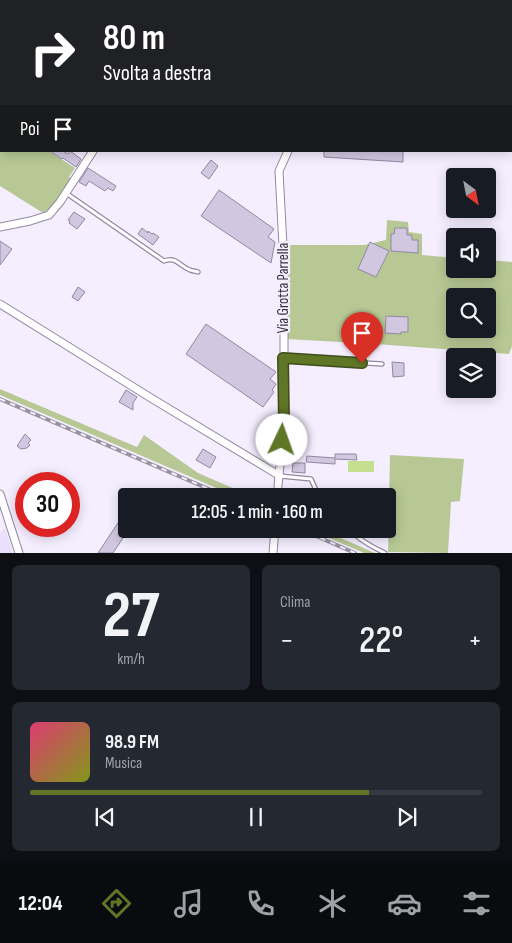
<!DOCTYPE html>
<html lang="it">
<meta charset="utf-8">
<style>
:root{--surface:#171b24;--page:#242831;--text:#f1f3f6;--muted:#9ea1a6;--line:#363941;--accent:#607627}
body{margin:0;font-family:"Sofia Sans Condensed",sans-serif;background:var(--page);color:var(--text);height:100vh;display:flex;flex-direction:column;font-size:19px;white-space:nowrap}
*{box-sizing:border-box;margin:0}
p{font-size:16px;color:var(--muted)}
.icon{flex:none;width:28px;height:28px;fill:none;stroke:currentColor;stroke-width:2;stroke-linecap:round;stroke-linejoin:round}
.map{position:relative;height:553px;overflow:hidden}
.side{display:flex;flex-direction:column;gap:12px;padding:12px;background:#0d0f14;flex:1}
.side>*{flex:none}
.banner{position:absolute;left:0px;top:0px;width:512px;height:152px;box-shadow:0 2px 12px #0003;background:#202124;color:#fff;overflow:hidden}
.needle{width:32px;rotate:148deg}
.buttons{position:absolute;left:446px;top:168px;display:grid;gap:10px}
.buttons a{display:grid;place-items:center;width:50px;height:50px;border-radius:5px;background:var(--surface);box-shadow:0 2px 12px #0003;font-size:25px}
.speed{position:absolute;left:15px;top:472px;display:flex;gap:10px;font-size:25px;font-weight:700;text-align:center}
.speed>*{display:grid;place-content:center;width:65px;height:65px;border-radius:50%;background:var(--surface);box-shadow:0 2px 12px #0003;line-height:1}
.speed .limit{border:8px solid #d22;background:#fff;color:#111}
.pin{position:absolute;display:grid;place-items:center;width:42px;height:42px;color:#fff;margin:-51px -21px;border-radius:50% 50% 50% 0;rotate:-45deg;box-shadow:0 0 5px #0007}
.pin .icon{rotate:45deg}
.me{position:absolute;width:55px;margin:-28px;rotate:3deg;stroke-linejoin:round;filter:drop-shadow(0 0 4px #0008)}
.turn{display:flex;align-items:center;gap:18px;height:105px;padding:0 20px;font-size:22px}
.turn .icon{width:65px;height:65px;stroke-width:2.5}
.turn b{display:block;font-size:35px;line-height:42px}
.then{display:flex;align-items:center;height:48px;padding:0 20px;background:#0003;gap:10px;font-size:19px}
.big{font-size:38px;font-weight:600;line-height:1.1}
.side .widget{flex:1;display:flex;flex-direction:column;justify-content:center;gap:8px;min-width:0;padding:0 18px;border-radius:8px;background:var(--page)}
.side .dial{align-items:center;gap:0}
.dial b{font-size:65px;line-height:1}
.song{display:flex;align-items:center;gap:15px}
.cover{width:60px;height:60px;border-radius:8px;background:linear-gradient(135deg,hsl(340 70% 55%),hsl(70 70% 35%))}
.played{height:5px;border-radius:2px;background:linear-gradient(90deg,var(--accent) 75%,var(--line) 75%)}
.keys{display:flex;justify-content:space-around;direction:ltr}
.heat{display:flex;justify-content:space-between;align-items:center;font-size:28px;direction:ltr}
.side .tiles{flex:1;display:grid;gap:12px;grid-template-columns:1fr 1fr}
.widget:last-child{grid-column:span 2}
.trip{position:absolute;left:118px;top:488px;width:278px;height:50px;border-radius:5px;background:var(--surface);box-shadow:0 2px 12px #0003;font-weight:600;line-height:50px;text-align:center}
.menu{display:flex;height:80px;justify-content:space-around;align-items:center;background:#090b0e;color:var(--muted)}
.menu .icon{width:35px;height:35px}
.menu .selected{color:var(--accent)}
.menu b{font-size:22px;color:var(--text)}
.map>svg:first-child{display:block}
.built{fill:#ebe0fb}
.green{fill:#b7c895;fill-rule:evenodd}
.water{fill:#c5df90}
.building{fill:#d2c7e1;stroke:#91879f}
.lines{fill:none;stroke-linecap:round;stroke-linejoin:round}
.service-casing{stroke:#9389a2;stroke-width:5.5}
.minor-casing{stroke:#9389a2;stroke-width:9}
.service{stroke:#fff;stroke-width:3}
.minor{stroke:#fff;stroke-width:7}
.rail-casing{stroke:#9893a0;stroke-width:4}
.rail{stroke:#f5eeff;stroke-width:2;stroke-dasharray:5.5;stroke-linecap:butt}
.route-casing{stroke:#3e4d19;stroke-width:12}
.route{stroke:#607627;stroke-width:9}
.labels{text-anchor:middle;stroke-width:4.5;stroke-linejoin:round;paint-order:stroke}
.street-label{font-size:15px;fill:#36323c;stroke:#f5eeff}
</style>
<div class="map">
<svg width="512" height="553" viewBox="0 0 512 553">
<rect width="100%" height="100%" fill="#f5eeff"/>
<!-- built -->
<path class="built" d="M5 528 11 546 12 553H0V533Z"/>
<!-- green -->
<path class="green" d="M0 118 1 119V151H49L75 168 69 177 71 178C64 191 56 206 43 213L0 186Z
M387 220 408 222 409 232 422 234V255L455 258V269H488V260L512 262V346L509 354 376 344 286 339 285 245H364L386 240ZM455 296H488V329H455Z
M0 389 137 447 144 435 198 473 251 496H235L0 395Z
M390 455 464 459 460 501 451 502 448 553 388 552Z
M308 529H320L375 553H364Z"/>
<!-- water -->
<path class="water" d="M348 461H374V472H348Z"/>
<!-- building -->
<path class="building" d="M50 151H63L68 154 70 151 81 159 76 167 63 158 62 159Z
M324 151H403V162L324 157Z
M211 160 218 166 209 179 201 173Z
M88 168 116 186 113 191 108 188 105 191 89 181 86 186 79 182Z
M219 190 274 229 268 237 275 242 271 263 201 216Z
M74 212 85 219 77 229 69 223 70 221 68 220Z
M142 228 148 233V231L152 234 153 233 159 237 153 245 138 234Z
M395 228H407V235H412V240H418V253L391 251V234H394Z
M0 241 12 249 0 265Z
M370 242 389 251 376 277 358 269Z
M78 287 85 292 78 301 72 297Z
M386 316 408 317V332H401V334L385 333Z
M206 324 276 372 270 379 276 384 272 390 274 392 263 407 186 354Z
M392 362 404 363V376L393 377Z
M126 390 137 397 133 403V410L119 402Z
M25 434 31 440 28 443 30 445 27 448 21 449 17 446Z
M203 449 216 457 210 468 196 460Z
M335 454H356L357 460 335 459V464L306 462 307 456 335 458Z
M293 463H305V473L292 472Z
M126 511V529H129L113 553H98Z"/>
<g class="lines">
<!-- service casing -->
<g class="service-casing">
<path id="service" d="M66 193 164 261C176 256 179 266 190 270 192 271 195 271 198 272
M286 358 382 364
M280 476 311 479 316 490 321 496
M349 529C358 539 372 547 385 553"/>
</g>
<!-- minor casing -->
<g class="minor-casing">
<path id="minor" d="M184 1 185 0
M327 1V0
M0 227 30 221 49 215 60 202 93 151
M0 304 151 398 280 476
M278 486 284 423V265L279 171 288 151
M0 494 19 553
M273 553 275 529"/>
</g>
<!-- service -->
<use href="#service" class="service"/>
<!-- minor -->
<use href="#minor" class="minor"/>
<!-- rail casing -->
<g class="rail-casing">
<path id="rail" d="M0 399 225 496
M300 529 355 553"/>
</g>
<!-- rail -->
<use href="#rail" class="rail"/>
</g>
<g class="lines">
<!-- route casing -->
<g class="route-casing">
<path id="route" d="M282 440 284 423 283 358 362 363"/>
</g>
<!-- route -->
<use href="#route" class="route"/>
</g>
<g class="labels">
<!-- street labels -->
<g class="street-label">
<text transform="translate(283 288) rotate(-90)" y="5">Via Grotta Parrella</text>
</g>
</g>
</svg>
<div class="buttons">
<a><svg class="needle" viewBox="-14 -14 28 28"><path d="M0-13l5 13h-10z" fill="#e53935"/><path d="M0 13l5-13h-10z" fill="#9ea1a6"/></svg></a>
<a><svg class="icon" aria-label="sound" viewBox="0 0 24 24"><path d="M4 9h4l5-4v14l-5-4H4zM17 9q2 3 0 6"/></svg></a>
<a><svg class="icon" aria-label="search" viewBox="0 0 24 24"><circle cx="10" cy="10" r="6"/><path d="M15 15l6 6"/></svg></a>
<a><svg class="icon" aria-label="layers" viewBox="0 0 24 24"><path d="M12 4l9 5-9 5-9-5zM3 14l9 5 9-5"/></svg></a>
</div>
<div class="speed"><div class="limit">30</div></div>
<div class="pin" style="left:362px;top:363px;background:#d93025"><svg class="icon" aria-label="arrive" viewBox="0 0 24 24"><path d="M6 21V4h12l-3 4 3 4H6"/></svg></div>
<svg class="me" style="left:282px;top:440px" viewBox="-20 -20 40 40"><circle r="19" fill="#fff"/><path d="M0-13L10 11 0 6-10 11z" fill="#607627"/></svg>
<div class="trip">12:05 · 1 min · 160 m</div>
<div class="banner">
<div class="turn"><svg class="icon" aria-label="right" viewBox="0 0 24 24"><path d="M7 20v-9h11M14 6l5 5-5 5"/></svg><div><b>80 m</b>Svolta a destra</div></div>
<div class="then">Poi<svg class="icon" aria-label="arrive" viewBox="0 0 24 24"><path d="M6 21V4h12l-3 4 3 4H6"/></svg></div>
</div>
</div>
<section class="side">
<div class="tiles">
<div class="widget dial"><b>27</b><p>km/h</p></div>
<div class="widget"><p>Clima</p>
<div class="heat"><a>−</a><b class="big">22°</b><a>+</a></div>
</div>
<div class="widget">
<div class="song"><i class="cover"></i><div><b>98.9 FM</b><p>Musica</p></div></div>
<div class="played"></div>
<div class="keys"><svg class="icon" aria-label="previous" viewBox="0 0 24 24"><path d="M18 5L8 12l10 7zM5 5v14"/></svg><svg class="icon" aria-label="pause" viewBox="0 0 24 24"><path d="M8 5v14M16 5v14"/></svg><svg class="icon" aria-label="next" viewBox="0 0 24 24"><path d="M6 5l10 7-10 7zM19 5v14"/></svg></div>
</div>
</div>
</section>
<nav class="menu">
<b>12:04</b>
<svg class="icon selected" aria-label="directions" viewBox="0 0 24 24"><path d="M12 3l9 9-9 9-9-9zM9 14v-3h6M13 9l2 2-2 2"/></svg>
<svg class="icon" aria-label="music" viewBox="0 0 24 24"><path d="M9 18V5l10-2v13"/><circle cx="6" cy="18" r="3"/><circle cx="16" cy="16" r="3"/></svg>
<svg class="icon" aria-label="phone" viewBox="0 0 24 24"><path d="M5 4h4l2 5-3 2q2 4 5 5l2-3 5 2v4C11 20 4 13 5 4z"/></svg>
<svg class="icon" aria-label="climate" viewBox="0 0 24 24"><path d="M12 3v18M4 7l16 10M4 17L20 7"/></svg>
<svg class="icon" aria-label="car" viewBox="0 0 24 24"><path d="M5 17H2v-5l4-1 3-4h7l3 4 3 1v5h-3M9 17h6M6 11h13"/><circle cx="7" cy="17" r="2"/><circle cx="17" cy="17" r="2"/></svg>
<svg class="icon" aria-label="filters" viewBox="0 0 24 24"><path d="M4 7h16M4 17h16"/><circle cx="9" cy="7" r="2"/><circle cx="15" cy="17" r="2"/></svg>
</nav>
